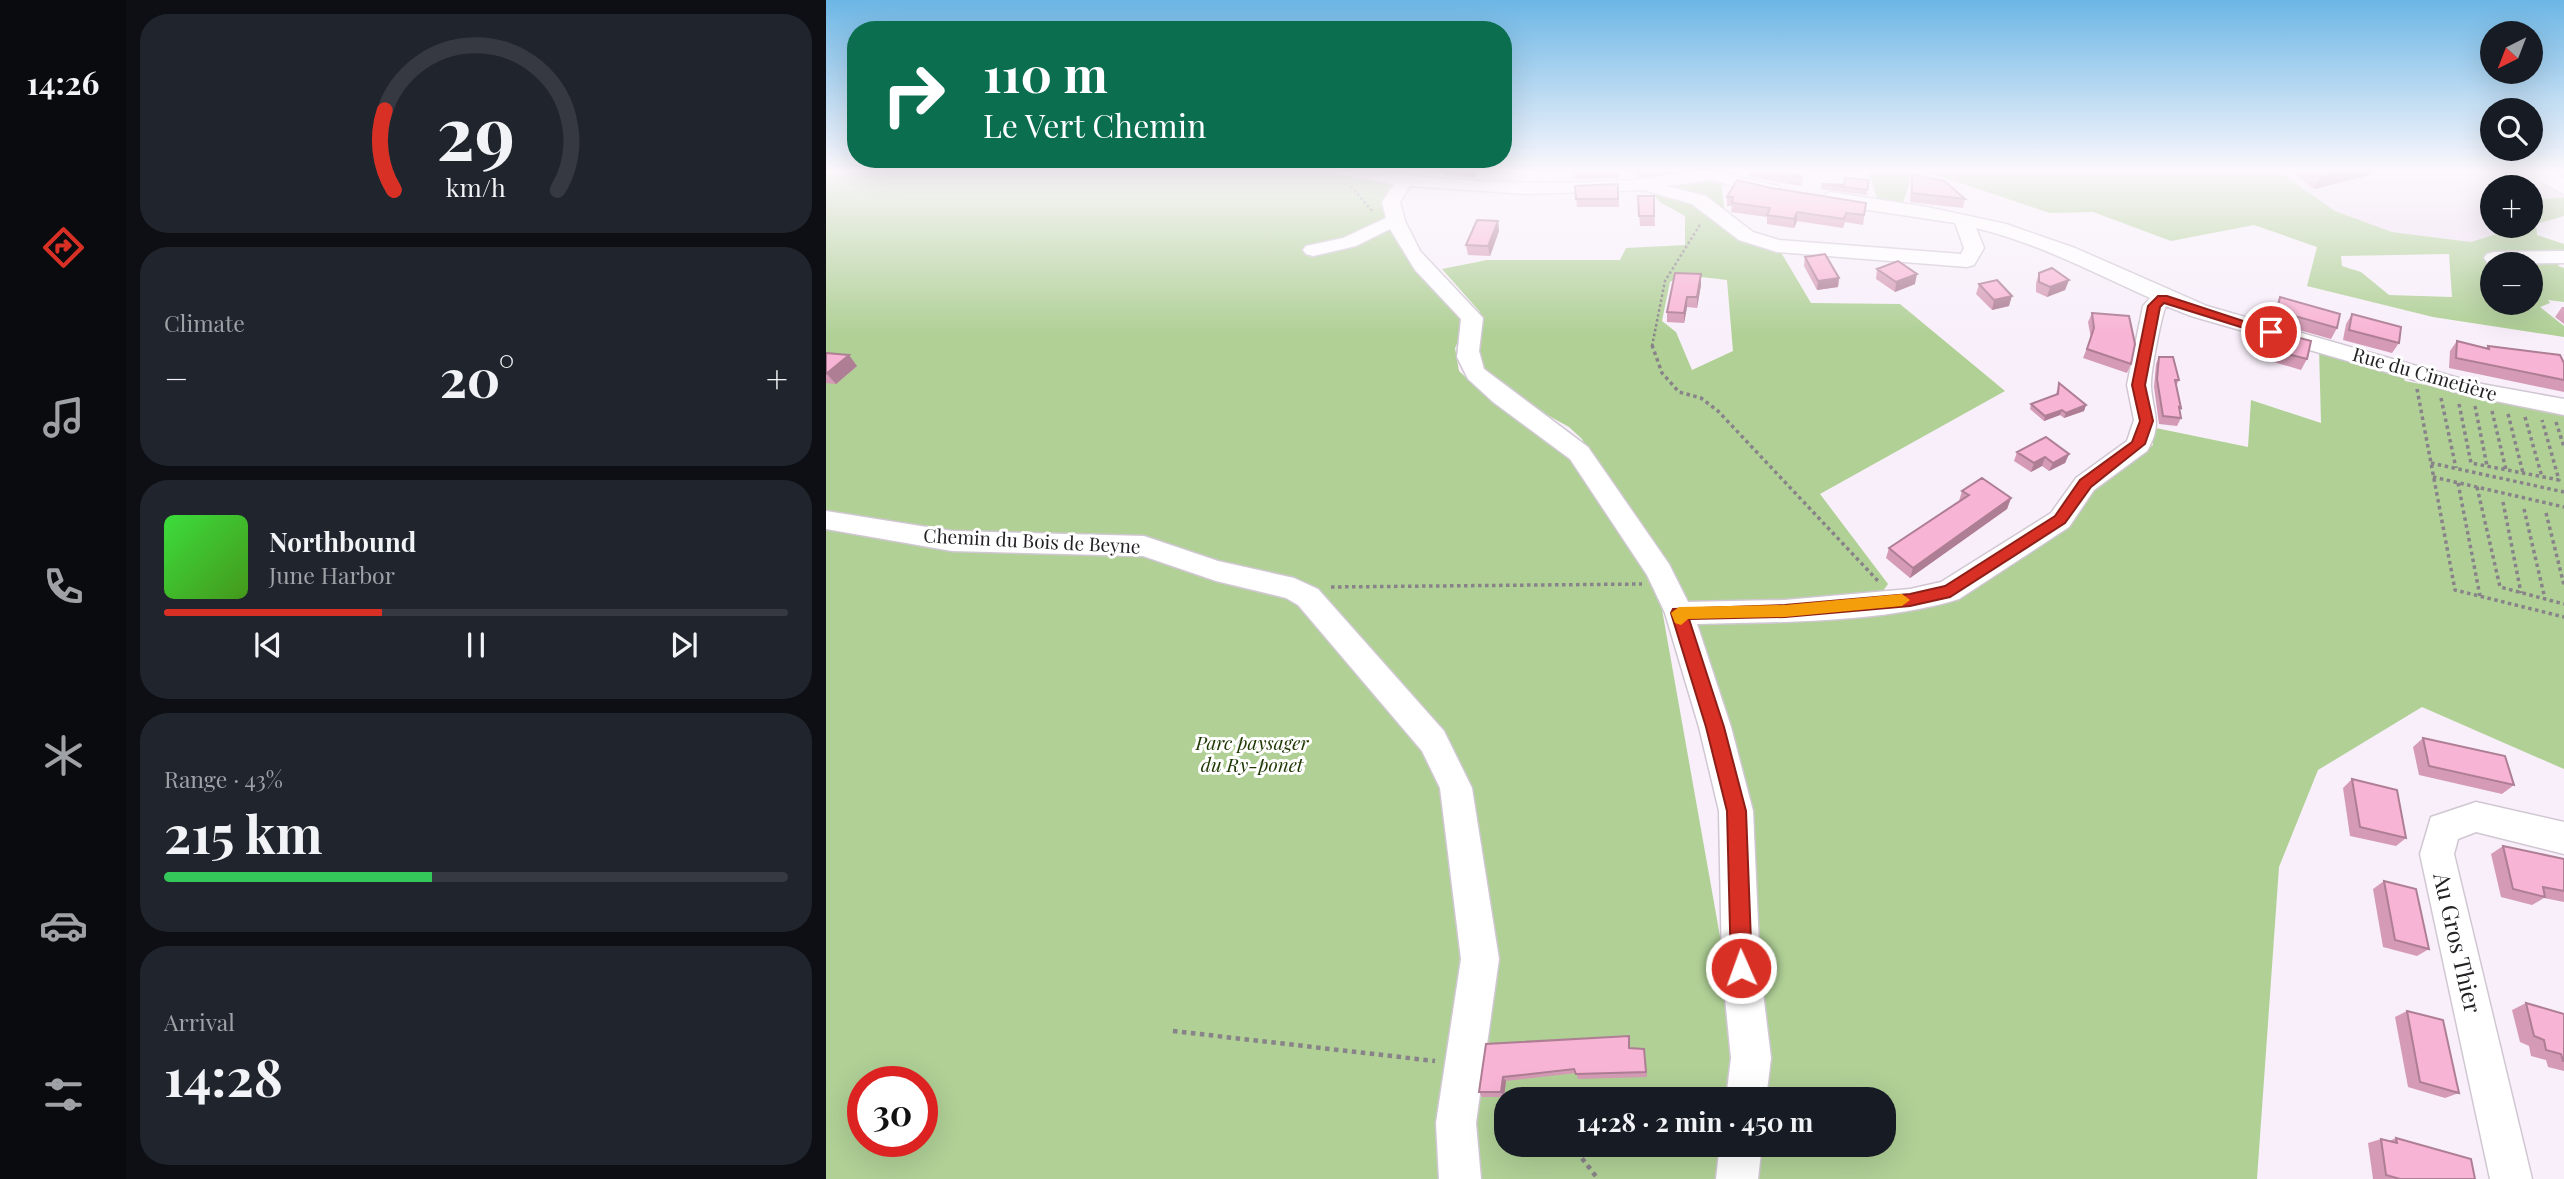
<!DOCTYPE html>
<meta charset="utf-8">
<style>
:root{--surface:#171b24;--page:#20242c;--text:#f1f3f6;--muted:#9ea1a6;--line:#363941;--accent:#d93025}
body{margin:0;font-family:"Playfair Display",serif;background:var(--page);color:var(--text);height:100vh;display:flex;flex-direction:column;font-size:26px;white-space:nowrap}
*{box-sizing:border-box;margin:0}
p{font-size:23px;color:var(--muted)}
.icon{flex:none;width:38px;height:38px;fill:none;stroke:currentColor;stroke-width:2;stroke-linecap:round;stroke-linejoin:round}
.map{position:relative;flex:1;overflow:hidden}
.panel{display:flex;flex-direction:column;gap:14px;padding:14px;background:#0d0f14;width:700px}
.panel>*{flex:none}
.guide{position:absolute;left:21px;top:21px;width:665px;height:147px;border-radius:28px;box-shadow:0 7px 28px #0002;background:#0b6e4f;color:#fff;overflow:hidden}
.needle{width:46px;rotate:222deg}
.tools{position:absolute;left:1654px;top:21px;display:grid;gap:14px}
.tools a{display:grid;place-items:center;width:63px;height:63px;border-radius:50%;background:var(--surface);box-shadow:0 7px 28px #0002;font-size:35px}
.speed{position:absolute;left:21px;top:1066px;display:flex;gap:14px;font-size:35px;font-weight:700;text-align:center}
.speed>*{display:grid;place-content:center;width:91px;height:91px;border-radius:50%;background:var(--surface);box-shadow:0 7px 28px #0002;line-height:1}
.speed .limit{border:10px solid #d22;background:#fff;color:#111}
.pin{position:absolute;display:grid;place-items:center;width:60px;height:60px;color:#fff;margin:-30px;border:4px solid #fff;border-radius:50%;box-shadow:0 2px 7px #0007}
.me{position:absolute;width:77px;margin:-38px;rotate:358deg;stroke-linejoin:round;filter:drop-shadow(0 0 5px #0008)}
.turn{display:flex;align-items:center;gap:24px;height:147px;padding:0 21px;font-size:32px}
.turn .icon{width:91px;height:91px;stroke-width:2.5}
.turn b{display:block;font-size:49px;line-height:60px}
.big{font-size:52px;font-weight:700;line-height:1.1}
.panel .card{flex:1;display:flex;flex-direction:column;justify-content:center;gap:10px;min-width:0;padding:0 24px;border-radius:28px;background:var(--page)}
.panel .dial{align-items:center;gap:0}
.dial svg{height:182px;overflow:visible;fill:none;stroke:var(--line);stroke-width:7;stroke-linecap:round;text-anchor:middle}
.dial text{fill:var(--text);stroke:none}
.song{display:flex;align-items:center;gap:21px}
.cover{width:84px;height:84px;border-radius:10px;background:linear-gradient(135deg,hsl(120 70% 55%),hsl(100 70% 35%))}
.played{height:7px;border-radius:4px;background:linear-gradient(90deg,var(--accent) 35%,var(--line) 35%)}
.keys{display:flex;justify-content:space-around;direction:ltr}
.heat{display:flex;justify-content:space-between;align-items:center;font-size:38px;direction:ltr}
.charge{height:10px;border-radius:5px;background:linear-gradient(90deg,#34c759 43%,var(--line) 0)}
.trip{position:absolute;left:668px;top:1087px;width:402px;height:70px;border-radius:28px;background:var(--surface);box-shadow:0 7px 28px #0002;font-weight:700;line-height:70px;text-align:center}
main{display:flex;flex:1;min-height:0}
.dock{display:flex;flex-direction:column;width:126px;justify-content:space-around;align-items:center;background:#090b0e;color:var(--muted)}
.dock .icon{width:49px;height:49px}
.dock .current{color:var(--accent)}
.dock b{font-size:32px;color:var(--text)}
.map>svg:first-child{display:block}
.built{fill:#efe0f1}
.green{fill:#b0d096;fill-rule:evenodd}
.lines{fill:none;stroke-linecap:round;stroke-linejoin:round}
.minor-casing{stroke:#d0c7d2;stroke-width:3}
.major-casing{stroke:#d0c7d2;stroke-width:3}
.path-far2{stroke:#888289;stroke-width:2.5;stroke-dasharray:2.5 2.5;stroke-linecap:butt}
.path-far1{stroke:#888289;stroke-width:3.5;stroke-dasharray:3.5 3.5;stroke-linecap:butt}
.path{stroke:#888289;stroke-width:4.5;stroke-dasharray:4.5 4.5;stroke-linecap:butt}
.minor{fill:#fff;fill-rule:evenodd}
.major{fill:#fff;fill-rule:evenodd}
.wall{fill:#d59bb6}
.shaded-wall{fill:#ae7e94}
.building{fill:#f8b4d4;stroke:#ae7e94;stroke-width:2}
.route{fill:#d93025;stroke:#8d1f18;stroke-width:2}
.slow{fill:#f59e0b}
.labels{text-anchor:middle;stroke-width:6;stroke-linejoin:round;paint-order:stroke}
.street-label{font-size:19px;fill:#242125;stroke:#fff}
.park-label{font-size:19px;font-style:italic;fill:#1d3600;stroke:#fff}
.near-street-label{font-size:23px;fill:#242125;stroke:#fff}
</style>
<main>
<nav class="dock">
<b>14:26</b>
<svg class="icon current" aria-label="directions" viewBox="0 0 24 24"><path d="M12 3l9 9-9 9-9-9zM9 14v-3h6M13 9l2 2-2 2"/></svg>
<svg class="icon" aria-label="music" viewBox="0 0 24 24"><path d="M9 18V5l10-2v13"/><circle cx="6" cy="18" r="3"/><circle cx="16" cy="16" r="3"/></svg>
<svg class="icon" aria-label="phone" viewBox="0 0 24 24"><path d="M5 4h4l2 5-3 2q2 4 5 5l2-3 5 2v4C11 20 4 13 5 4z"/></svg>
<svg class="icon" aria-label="climate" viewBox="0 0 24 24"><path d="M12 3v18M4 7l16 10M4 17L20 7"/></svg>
<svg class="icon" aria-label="car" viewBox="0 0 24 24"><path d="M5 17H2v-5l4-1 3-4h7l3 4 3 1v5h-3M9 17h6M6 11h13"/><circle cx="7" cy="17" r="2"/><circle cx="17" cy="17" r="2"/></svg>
<svg class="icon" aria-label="filters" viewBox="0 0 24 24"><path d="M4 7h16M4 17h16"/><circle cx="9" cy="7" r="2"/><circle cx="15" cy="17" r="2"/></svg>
</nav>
<section class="panel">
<div class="card dial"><svg viewBox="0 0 100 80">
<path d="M14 69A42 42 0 1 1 86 69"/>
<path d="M14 69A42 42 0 0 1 10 34" stroke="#d93025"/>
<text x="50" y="56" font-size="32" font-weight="700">29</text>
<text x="50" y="72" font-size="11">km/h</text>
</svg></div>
<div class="card"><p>Climate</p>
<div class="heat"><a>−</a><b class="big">20°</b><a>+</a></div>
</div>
<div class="card">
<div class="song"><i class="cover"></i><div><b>Northbound</b><p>June Harbor</p></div></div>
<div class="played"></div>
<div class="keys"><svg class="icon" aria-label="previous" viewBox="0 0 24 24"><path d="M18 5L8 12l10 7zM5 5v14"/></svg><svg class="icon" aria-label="pause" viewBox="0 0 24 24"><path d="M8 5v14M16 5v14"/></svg><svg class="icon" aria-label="next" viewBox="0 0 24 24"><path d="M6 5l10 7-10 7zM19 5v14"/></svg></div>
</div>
<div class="card"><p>Range · 43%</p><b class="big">215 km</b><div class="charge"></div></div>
<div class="card"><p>Arrival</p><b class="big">14:28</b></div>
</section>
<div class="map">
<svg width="1738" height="1179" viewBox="0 0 1738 1179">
<rect width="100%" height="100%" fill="#f8effa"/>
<!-- built -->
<path class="built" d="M1449 169H1703L1738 189V198L1705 199 1704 187H1666V226H1683L1679 230 1645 242 1566 232 1509 211Z"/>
<!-- green -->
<path class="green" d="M0 169H579L555 205 578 253 635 321 637 332 629 348 633 371 663 399 707 418 745 452 832 587 906 1004V1099H681V1144L906 1145V1179H0ZM37 1082H96V1141H37Z
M804 169H917L916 173 894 175 899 215 953 249 985 303 1074 304 1179 391 994 494 1062 584 1057 591 933 607 861 605 783 487 756 439 743 427 682 393 657 371 647 349 654 312 616 269 661 260H794L800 248 859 245V216L834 202ZM858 275 901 280 907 351 866 370 850 332 836 321 844 282Z
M1042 169H1088L1077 203 1051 198Z
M1093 169H1449L1509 211 1566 232 1645 242 1679 231 1683 226H1704L1705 199 1738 198V216L1710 224 1711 235 1738 244V259L1732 266 1738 268V302L1722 300 1724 303 1714 307 1738 326V337L1607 317 1481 286 1491 247 1428 225 1345 241 1267 212 1224 213ZM1623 254 1626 297 1563 295 1535 272 1516 266 1515 256ZM1666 264H1704V303H1666Z
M1493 348 1574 370 1579 381 1738 412V769L1596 707 1492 770 1453 867 1431 1179H927L932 1145 1059 1144V1099H930L916 812 866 632 873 621 980 617 1135 598 1242 524 1271 487 1327 445 1325 427 1422 447 1425 400 1495 423Z"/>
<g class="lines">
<!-- minor casing -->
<g class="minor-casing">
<path id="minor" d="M510 169H543L575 174 580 169H599L593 177 663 182 737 183 810 180 884 170 952 186 955 190 946 195 884 180 840 186 880 196 927 232 953 240 1135 254 1138 248 1129 223 1003 204 994 198 1003 192 1101 207 1180 224 1249 248 1381 306 1650 383 1738 399V415L1640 395 1365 316 1340 306C1335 316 1324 375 1325 387 1327 414 1337 424 1321 451L1268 490 1243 527 1133 599C1056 623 952 622 871 624L905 727 927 811 934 968 945 1058 940 1099H900L905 1058 896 968 893 811 873 727 839 613 821 575 744 459 667 402 642 379 631 357 635 319 589 270 564 229 530 246 487 256 480 254 477 250 480 246 517 238 560 218 556 202 568 184 513 173ZM584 186 700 194 818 190 866 204 913 240 951 252 1141 267 1148 265 1158 248 1150 228C1212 243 1266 272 1324 298L1317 306 1301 385 1308 420 1301 441 1250 478 1225 513 1115 582 1084 589 959 600 862 602 843 564 762 447 658 369 653 351 657 318 594 251 579 221 574 202Z
M1738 251V263L1668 264 1661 262 1658 258 1661 254 1668 252Z
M0 511 126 531 318 536 392 561 468 578 492 589 618 731 646 788 673 959 650 1123 655 1179H613L610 1123 635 959 614 788 596 751 472 605 460 598 390 581 317 556 126 551 0 529Z
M1650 802 1738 822V854L1650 832 1632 839 1628 854 1706 1179H1664L1594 854 1605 817Z
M894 1144H936L932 1179H890Z"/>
</g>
<!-- major casing -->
<g class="major-casing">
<path id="major" d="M1696 169H1722L1738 178V194L1699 174Z"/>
</g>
<!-- path-far2 -->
<path class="path-far2" d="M525 186 547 212
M826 346 839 281 875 223"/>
<!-- path-far1 -->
<path class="path-far1" d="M826 345 836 373 853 392 875 398 892 411 1053 582
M1591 389 1629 590 1738 617
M1615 398 1630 468
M1633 404 1645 463 1733 480 1716 420
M1649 406 1661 466
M1666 411 1680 470
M1682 414 1697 473
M1699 417 1716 477
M1730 422 1738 447
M1605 463 1738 492
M1607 477 1738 507
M1632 483 1654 596
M1651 487 1674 587 1738 604
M1677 502 1695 593
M1698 509 1719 599
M1720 513 1738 585
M505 587 816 584"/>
<!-- path -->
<path class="path" d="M347 1031 609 1061
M745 1144 772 1179"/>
<!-- minor -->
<use href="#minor" class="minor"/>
<!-- major -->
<use href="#major" class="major"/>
</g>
<!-- wall -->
<path class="wall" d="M613 169H652L648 178 618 175Z
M793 169V178L749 179 748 172Z
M923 169H959L958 173 977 177 976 186 946 181 922 176Z
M1461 169H1559L1546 172 1544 175 1488 189Z
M1086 175 1139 199 1137 208 1084 202 1085 185Z
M792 184 793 207H751L749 186Z
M996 184 1018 185 1041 190V195L995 189Z
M945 188 1040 203 1037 225 1019 222 1017 228 971 221 968 228 941 224V217L905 212 906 206H901V197Z
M812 196H828L829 226H814Z
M672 221 673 231 664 256 642 255 640 245Z
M979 257 1013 278 1012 287 991 290 978 266Z
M1051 269 1089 284 1069 292 1050 279Z
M1213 273 1243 280 1239 290 1221 297 1210 292V283Z
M1153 284 1183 306 1166 310 1150 294Z
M875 285 871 308 861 307 858 323 841 322V312Z
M1454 297 1511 328 1505 339 1445 322 1449 307Z
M1736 307H1738V324L1729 317Z
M1266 313 1305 364 1301 373 1257 358 1265 338 1262 322Z
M1526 314 1573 343 1566 353 1517 340 1520 324Z
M1448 331 1481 359 1475 370 1438 359 1443 341Z
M1631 341 1660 348 1662 346 1738 363V392L1623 368 1624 351Z
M0 353 31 366 10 384 0 383Z
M1333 357 1353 380 1350 386 1355 408 1353 412 1355 418 1351 426 1333 424 1328 387 1330 364Z
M1233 383 1260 405 1258 411 1238 418 1234 415 1218 421 1204 409 1205 404 1230 394Z
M1191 452 1243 454 1239 463 1223 471 1216 466 1205 472 1188 461Z
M1136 491 1185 498 1181 509 1084 578 1060 558 1063 548 1133 501Z
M1597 738 1688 785 1676 794 1593 775 1587 747Z
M1526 779 1580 838 1570 846 1524 836 1517 788Z
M1677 846 1738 859V902L1718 898 1706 905 1675 897 1665 854Z
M1558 881 1603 949 1591 956 1557 947 1547 889Z
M1700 1003 1738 1014V1071L1722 1067 1720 1060 1705 1056 1703 1046 1694 1042 1686 1010Z
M1581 1011 1633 1093 1619 1098 1582 1087 1569 1017Z
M803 1036 804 1048 818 1049 821 1077 752 1079 750 1073 680 1081 678 1097H656L653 1092 660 1044Z
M1570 1138 1649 1179H1547L1542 1143 1555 1139 1563 1141Z"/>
<!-- shaded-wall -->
<path class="shaded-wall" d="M649 169H652L648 178 647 173Z
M1525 169H1559L1546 172 1544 175 1488 189 1495 176Z
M971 212V221L968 228V219Z
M672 221 673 231 664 256 662 246Z
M875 274V285L871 308V297Z
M1091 274 1089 284 1069 292 1070 282Z
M1013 278 1012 287 991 290 992 281Z
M1243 280 1239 290 1221 297 1224 287Z
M1186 296 1183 306 1166 310 1168 300Z
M861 297V307L858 323V313Z
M23 355 31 366 10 384 1 374Z
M1260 405 1258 411 1238 418 1240 413Z
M1236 410 1234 415 1218 421 1219 416Z
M1243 454 1239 463 1223 471 1227 463Z
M1219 457 1216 466 1205 472 1208 463Z
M1185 498 1181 509 1084 578 1087 568Z
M677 1077 680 1081 678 1097 675 1092Z"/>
<!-- building -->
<path class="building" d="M615 169H649L647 173 617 171Z
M748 169H792V171L748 172Z
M931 169H955L952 172 977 177 946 172Z
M1485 169H1525L1495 176Z
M1086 175 1118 181 1139 199 1086 193Z
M1019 178 1043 180 1041 190 996 184 1018 185Z
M911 180 945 188 1040 203 1038 215 1020 213 1018 219 971 212 968 219 941 215 944 208 906 203 907 197H901Z
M792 184V199H750L749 186Z
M812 196H828V216H813Z
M651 220 672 221 662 246 640 245Z
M999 254 1013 278 992 281 979 257Z
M1072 261 1091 274 1070 282 1051 269Z
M1226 268 1243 280 1224 287 1213 282V273Z
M849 273 875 274 871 297H861L858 313 841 312Z
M1171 280 1186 296 1168 300 1153 284Z
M1454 297 1514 314 1511 328 1451 311Z
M1266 313 1303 316 1309 344 1305 364 1261 349 1268 328Z
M1526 314 1575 327 1573 343 1523 330Z
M1448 331 1485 341 1481 359 1443 349Z
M1631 341 1663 349 1662 346 1734 355 1738 363V380L1630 358Z
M0 353 23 355 0 374Z
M1333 357H1347L1353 380H1349L1355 408 1353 407 1355 418 1337 416 1331 379Z
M1233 383 1260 405 1240 413 1236 410 1219 416 1205 404 1232 394Z
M1220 437 1243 454 1227 463 1219 457 1208 463 1191 452Z
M1156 478 1185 498 1087 568 1063 548 1143 495 1136 491Z
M1597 738 1679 756 1688 785 1603 766Z
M1526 779 1571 790 1580 838 1534 827Z
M1677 846 1738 859V891L1717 887 1719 897 1687 889Z
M1558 881 1590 889 1603 949 1569 940Z
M1700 1003 1738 1014V1061H1737L1735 1054 1720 1050 1718 1040 1708 1036Z
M1581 1011 1617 1020 1633 1093 1594 1082Z
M803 1036V1048L818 1049 820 1072 750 1074 748 1069 677 1077 675 1092H653L660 1044Z
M1570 1138 1645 1159 1649 1179H1574L1560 1175 1555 1139 1571 1143Z"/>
<!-- sky -->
<linearGradient id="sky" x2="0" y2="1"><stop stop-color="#6cb6e5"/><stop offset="0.51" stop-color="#fcf8fd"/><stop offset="1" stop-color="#fcf8fd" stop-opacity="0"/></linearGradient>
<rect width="1738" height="334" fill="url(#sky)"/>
<!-- route -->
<path class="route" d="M1332 296H1341L1451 332 1449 335H1440L1338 303 1334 307 1319 385 1327 421 1319 444 1265 487 1239 523 1124 597 1084 606 959 617 863 619 898 727 920 811 926 968 923 976 915 979 908 976 905 968 901 811 880 727 845 613 847 609 959 605 1084 594 1119 586 1229 516 1254 480 1306 442 1314 421 1306 385 1322 306Z"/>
<!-- slow -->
<path class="slow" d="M1076 594 1084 600 1076 606 959 617 862 619 855 625 849 623 845 613 853 607 959 605Z"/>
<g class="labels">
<!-- street labels -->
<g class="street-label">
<text transform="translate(1599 374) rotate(16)" y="7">Rue du Cimetière</text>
<text transform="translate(206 541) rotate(3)" y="7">Chemin du Bois de Beyne</text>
</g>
<!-- park labels -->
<g class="park-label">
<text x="426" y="750">Parc paysager<tspan x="426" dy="22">du Ry-ponet</tspan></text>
</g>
<!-- near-street labels -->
<g class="near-street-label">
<text transform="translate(1631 943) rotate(77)" y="8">Au Gros Thier</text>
</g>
</g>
</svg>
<div class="tools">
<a><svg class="needle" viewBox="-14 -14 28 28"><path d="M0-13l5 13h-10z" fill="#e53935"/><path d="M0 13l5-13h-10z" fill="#9ea1a6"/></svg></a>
<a><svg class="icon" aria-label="search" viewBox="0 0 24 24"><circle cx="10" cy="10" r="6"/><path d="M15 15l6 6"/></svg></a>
<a>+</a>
<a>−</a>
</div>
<div class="speed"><div class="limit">30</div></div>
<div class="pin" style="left:1445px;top:332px;background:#d93025"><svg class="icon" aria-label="arrive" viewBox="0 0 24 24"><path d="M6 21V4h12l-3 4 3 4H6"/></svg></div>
<svg class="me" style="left:915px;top:968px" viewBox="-20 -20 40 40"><circle r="17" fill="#d93025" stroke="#fff" stroke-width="3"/><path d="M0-11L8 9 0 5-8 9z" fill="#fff"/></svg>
<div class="trip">14:28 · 2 min · 450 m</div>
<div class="guide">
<div class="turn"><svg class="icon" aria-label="right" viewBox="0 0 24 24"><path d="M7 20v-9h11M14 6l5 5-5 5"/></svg><div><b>110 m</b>Le Vert Chemin</div></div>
</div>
</div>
</main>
